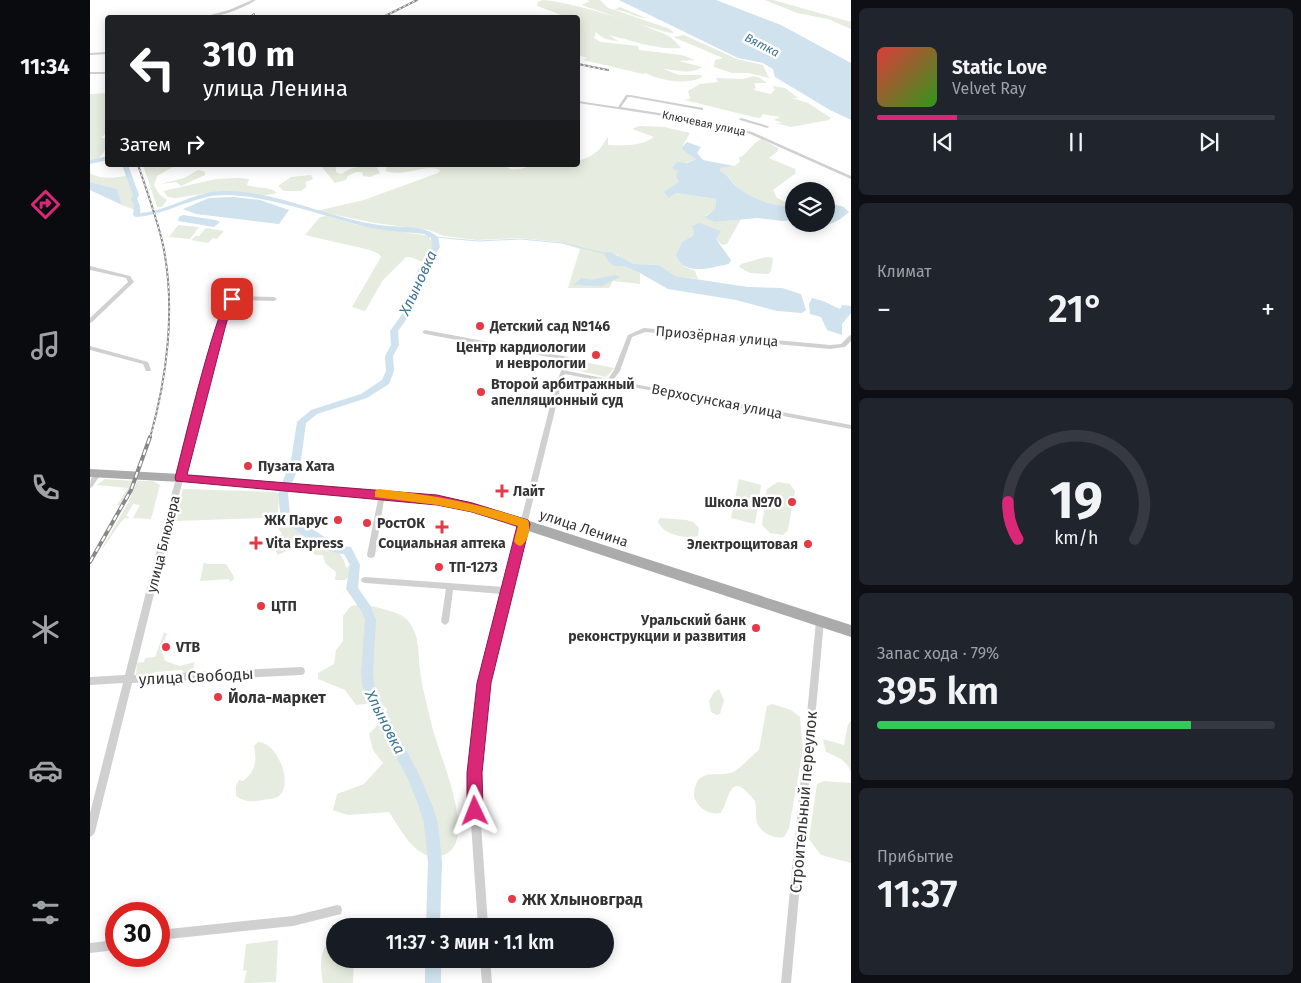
<!DOCTYPE html>
<html lang="ru">
<meta charset="utf-8">
<style>
:root{--surface:#171b24;--page:#20242c;--text:#f1f3f6;--muted:#9ea1a6;--line:#363941;--accent:#db2777}
body{margin:0;font-family:"Fira Sans",sans-serif;background:var(--page);color:var(--text);height:100vh;display:flex;flex-direction:column;font-size:19px;white-space:nowrap}
*{box-sizing:border-box;margin:0}
p{font-size:16px;color:var(--muted)}
.icon{flex:none;width:28px;height:28px;fill:none;stroke:currentColor;stroke-width:2;stroke-linecap:round;stroke-linejoin:round}
.map{position:relative;flex:1;overflow:hidden}
.sheet{display:flex;flex-direction:column;gap:8px;padding:8px;background:#0d0f14;width:450px}
.sheet>*{flex:none}
.banner{position:absolute;left:15px;top:15px;width:475px;height:152px;border-radius:5px;box-shadow:0 2px 12px #0003;background:#202124;color:#fff;overflow:hidden}
.tools{position:absolute;left:695px;top:182px;display:grid;gap:10px}
.tools a{display:grid;place-items:center;width:50px;height:50px;border-radius:50%;background:var(--surface);box-shadow:0 2px 12px #0003;font-size:25px}
.speed{position:absolute;left:15px;top:902px;display:flex;gap:10px;font-size:25px;font-weight:700;text-align:center}
.speed>*{display:grid;place-content:center;width:65px;height:65px;border-radius:50%;background:var(--surface);box-shadow:0 2px 12px #0003;line-height:1}
.speed .limit{border:8px solid #d22;background:#fff;color:#111}
.pin{position:absolute;display:grid;place-items:center;width:42px;height:42px;color:#fff;margin:-21px;border-radius:10px;box-shadow:0 2px 8px #0006}
.me{position:absolute;width:55px;margin:-28px;rotate:358deg;stroke-linejoin:round;filter:drop-shadow(0 0 4px #0008)}
.turn{display:flex;align-items:center;gap:18px;height:105px;padding:0 15px;font-size:22px}
.turn .icon{width:65px;height:65px;stroke-width:2.5}
.turn b{display:block;font-size:35px;line-height:42px}
.then{display:flex;align-items:center;height:48px;padding:0 15px;background:#0003;gap:10px;font-size:19px}
.big{font-size:38px;font-weight:600;line-height:1.1}
.sheet .tile{flex:1;display:flex;flex-direction:column;justify-content:center;gap:8px;min-width:0;padding:0 18px;border-radius:8px;background:var(--page)}
.sheet .dial{align-items:center;gap:0}
.dial svg{height:130px;overflow:visible;fill:none;stroke:var(--line);stroke-width:7;stroke-linecap:round;text-anchor:middle}
.dial text{fill:var(--text);stroke:none}
.song{display:flex;align-items:center;gap:15px}
.cover{width:60px;height:60px;border-radius:8px;background:linear-gradient(135deg,hsl(0 70% 55%),hsl(110 70% 35%))}
.played{height:5px;border-radius:2px;background:linear-gradient(90deg,var(--accent) 20%,var(--line) 20%)}
.keys{display:flex;justify-content:space-around;direction:ltr}
.heat{display:flex;justify-content:space-between;align-items:center;font-size:28px;direction:ltr}
.charge{height:8px;border-radius:4px;background:linear-gradient(90deg,#34c759 79%,var(--line) 0)}
.trip{position:absolute;left:236px;top:918px;width:288px;height:50px;border-radius:25px;background:var(--surface);box-shadow:0 2px 12px #0003;font-weight:600;line-height:50px;text-align:center}
main{display:flex;flex:1;min-height:0}
.dock{display:flex;flex-direction:column;width:90px;justify-content:space-around;align-items:center;background:#090b0e;color:var(--muted)}
.dock .icon{width:35px;height:35px}
.dock .active{color:var(--accent)}
.dock b{font-size:22px;color:var(--text)}
.map>svg:first-child{display:block}
.green{fill:#e6ecdf}
.water{fill:#cfe2ee}
.lines{fill:none;stroke-linecap:round;stroke-linejoin:round}
.stream{stroke:#cfe2ee;stroke-width:1}
.river{fill:#cfe2ee;fill-rule:evenodd}
.minor{fill:#d0d0d0;fill-rule:evenodd}
.primary{fill:#ababab;fill-rule:evenodd}
.rail-far1-casing{stroke:#888;stroke-width:2}
.rail-casing{stroke:#888;stroke-width:4}
.rail-far1{stroke:#fff;stroke-width:1;stroke-dasharray:2.5;stroke-linecap:butt}
.rail{stroke:#fff;stroke-width:2;stroke-dasharray:6;stroke-linecap:butt}
.route{fill:#db2777;stroke:#8e194d}
.slow{fill:#f59e0b}
.poi-dot{fill:#e63946;stroke:#fff;stroke-width:2}
.labels{text-anchor:middle;stroke-width:5;stroke-linejoin:round;paint-order:stroke}
.far-street-label{font-size:11px;fill:#333;stroke:#fff}
.far-water-label{font-size:12px;font-style:italic;fill:#3f7597;stroke:#fff}
.poi-label{font-size:14px;font-weight:bold;fill:#333;stroke:#fff;text-anchor:start}
.street-label{font-size:14px;fill:#333;stroke:#fff}
.water-label{font-size:15px;font-style:italic;fill:#3f7597;stroke:#fff}
.near-street-label{font-size:16px;fill:#333;stroke:#fff}
.near-poi-label{font-size:16px;font-weight:bold;fill:#333;stroke:#fff;text-anchor:start}
</style>
<main>
<nav class="dock">
<b>11:34</b>
<svg class="icon active" aria-label="directions" viewBox="0 0 24 24"><path d="M12 3l9 9-9 9-9-9zM9 14v-3h6M13 9l2 2-2 2"/></svg>
<svg class="icon" aria-label="music" viewBox="0 0 24 24"><path d="M9 18V5l10-2v13"/><circle cx="6" cy="18" r="3"/><circle cx="16" cy="16" r="3"/></svg>
<svg class="icon" aria-label="phone" viewBox="0 0 24 24"><path d="M5 4h4l2 5-3 2q2 4 5 5l2-3 5 2v4C11 20 4 13 5 4z"/></svg>
<svg class="icon" aria-label="climate" viewBox="0 0 24 24"><path d="M12 3v18M4 7l16 10M4 17L20 7"/></svg>
<svg class="icon" aria-label="car" viewBox="0 0 24 24"><path d="M5 17H2v-5l4-1 3-4h7l3 4 3 1v5h-3M9 17h6M6 11h13"/><circle cx="7" cy="17" r="2"/><circle cx="17" cy="17" r="2"/></svg>
<svg class="icon" aria-label="filters" viewBox="0 0 24 24"><path d="M4 7h16M4 17h16"/><circle cx="9" cy="7" r="2"/><circle cx="15" cy="17" r="2"/></svg>
</nav>
<div class="map">
<svg width="761" height="983" viewBox="0 0 761 983">
<rect width="100%" height="100%" fill="#fff"/>
<!-- green -->
<path class="green" d="M453 0C476 1 560 25 580 37 584 40 588 44 591 48 566 50 544 41 519 35L528 41C518 40 513 39 506 32L504 38 511 42 548 46 549 50 592 55 605 60 589 61 612 67C599 76 586 69 573 69L589 75H611L612 77C599 85 569 81 556 73L553 74 493 60 497 58 488 55V18L477 17 447 6 448 2Z
M497 0H510L518 8 524 10 530 7 556 18C545 18 536 10 525 10L580 29 584 33C577 34 502 9 492 5L500 1Z
M675 0H683L761 22V29L738 19 707 13Z
M594 35 647 59 673 65 679 78 658 73H642L624 67 625 60 633 58 583 37Z
M664 76 670 78 677 83H664L666 88 664 90 681 94 685 89 682 86 695 88 708 98H702L718 103 741 118 739 120 701 127 686 123H693L684 120 690 117 673 114 670 118 664 117 594 100 600 99 598 91 610 84 628 82 626 78 653 79Z
M17 93V132L11 138H17V148L9 158 0 160V94Z
M549 126 574 127 600 133 592 147 606 159 582 168 589 171V183L579 198 586 193 626 199 625 209 615 216 624 222 651 219 637 244 632 245 626 239 630 231H604L603 236 593 241 595 267 605 271 608 279 584 276 569 265 544 264 531 259 527 254 524 266H534L550 273V284L523 281 519 288H478L490 249 469 242 430 238 387 240 354 236 339 230 285 223 226 211 274 200 348 173 350 170C335 163 315 178 296 171L297 165H414C424 174 436 166 448 165 461 165 474 165 488 165V161L499 157 509 150 518 137V145C534 146 552 146 564 137L542 129Z
M672 139 688 148V151L679 158 705 169 706 173 683 190 687 198 704 206C684 207 663 199 647 187 641 181 638 174 630 171L629 168 644 166 650 162 649 158C659 153 661 143 672 139Z
M53 165H96L83 167 67 176 64 185 69 194 77 200 72 207H67Z
M250 165 246 167V172L251 174 262 168 285 165 290 173 280 177 273 176 272 172H266L258 176 256 180 245 183 231 166Z
M108 170 115 172V175L91 186 86 182 70 184 94 178Z
M0 173C9 179 28 179 37 175L51 212 32 205 27 189 0 182Z
M221 175 223 179 216 182V187L211 191H194L188 186 201 177Z
M149 178 159 179 157 185C167 189 179 186 187 193L172 196 131 191 85 198 78 197 73 191 126 179Z
M236 216 268 225 339 236 344 248 335 262C328 262 324 256 316 257L293 280 275 311 262 307 291 257 289 254 280 250 215 235 230 217Z
M88 225 109 227 100 239 79 237Z
M116 228 134 231 127 239 123 238 118 243 101 240 106 236H109Z
M676 257 683 258 681 271 678 274 660 273 649 267 651 264Z
M480 359 524 368 516 377 477 368Z
M15 479 44 481 0 560 30 509V506L27 505 38 488 7 485Z
M649 479 671 485 665 524 641 518Z
M47 481H63L70 485 61 519 43 518 50 505 43 504 36 516 39 517 38 519 35 518 31 522 8 555 38 503Z
M688 482 700 484 705 491 698 530 693 535 680 533 672 525 677 489Z
M93 489 187 492C191 503 186 510 189 520L213 529 218 535 246 549 254 560 256 568 263 562 267 569 255 580H245L246 572 235 563 233 555H225L214 543 205 542 209 545 188 555 179 540 192 534 187 526 188 520 184 519 183 513 175 518 86 521 84 518Z
M570 518 596 520 603 522 609 528 608 536C596 539 572 535 568 521Z
M114 562 116 564H136L144 577 143 580 140 582 139 579 110 581Z
M274 604C287 608 311 611 319 622 330 636 328 654 330 670 332 689 338 707 342 726 347 751 393 848 350 856 325 861 311 829 299 812L258 815 243 810 247 794 274 784 293 763 283 750 279 734 295 718 297 709 289 702 266 705 255 690 228 679V673L244 664 246 650 253 641V616L261 606Z
M74 632 77 634 71 648 75 661 90 666 105 662 102 673H95L92 670 65 672 61 676 46 675 47 663 54 662 55 658 65 657Z
M629 689 634 700 630 714 627 715 621 712 619 701 624 692Z
M682 704 701 710 710 717 713 749 699 828 694 837C684 839 670 833 667 822 665 815 667 808 665 801 640 769 641 795 631 813 618 815 609 809 604 797 605 763 629 780 645 771 653 766 661 756 669 750L677 706Z
M761 721V772C756 760 748 757 736 752L733 739 754 745 758 724Z
M168 742C187 742 203 782 190 795 186 799 178 799 172 800 163 802 154 802 146 796V786L149 780 153 781C166 771 167 761 164 746Z
M734 781 761 783V863L731 855 719 839 727 784Z
M245 937V959H264L263 983H233C230 965 228 948 245 937Z
M188 940 186 982 154 983 157 970 153 971 156 944Z"/>
<!-- water -->
<path class="water" d="M529 0H626L691 25 761 63V120L740 110 685 77 683 69 673 63 648 58Z
M597 142 611 147 607 153 613 160 644 166 630 168V171C638 174 640 181 647 187 663 199 684 207 704 206V220L692 221 667 218 624 222 615 217 625 209 626 199 586 193 579 198 574 192 589 182 586 176 588 171 582 168 587 162 597 163 606 159 593 150 592 147Z
M0 182 27 189 32 205 0 190Z
M143 197 170 200 199 210 189 224 106 214 93 209 119 198Z
M736 202 754 207 759 212C750 220 740 227 728 224H736Z
M93 215 126 220 130 222 124 227 88 221 89 217Z
M609 223 631 231 626 239 641 260 639 264C620 267 596 278 586 255L593 241 603 236 604 231 602 226Z
M520 252 544 264 569 265 585 276 658 287 692 288 711 294 716 310 712 313 687 311 646 300 578 289 550 273 534 266H524L519 262 513 253Z
M525 275 530 277 512 286 484 285 491 278 501 280Z
M722 298 733 301 750 309 752 305 761 306V313L752 324V335L737 330 731 317 720 314 719 304Z"/>
<g class="lines">
<!-- stream -->
<path class="stream" d="M344 237 388 241 431 239 472 243 513 253"/>
<!-- river -->
<path class="river" d="M18 156V160L0 164V160Z
M32 165H38L49 195 47 199 50 206V213C79 211 104 191 134 191 188 191 237 218 289 225 307 228 334 224 348 237L350 247 334 274 323 310 308 331 309 345 303 356 304 371 299 384 277 398 227 414 216 423 211 460 198 494 200 515 241 541 250 546 261 547 270 565 268 588 280 605 286 620 283 675 286 695 327 770 343 807 348 824 352 862 350 926H336L338 862 334 824 329 807 318 779 274 696 271 675 275 620 272 612 256 589 260 565 254 554C236 554 207 530 191 520L188 494 201 460 207 422 221 410 271 394 292 380 296 371 295 356 301 345 300 331 315 310 326 274 342 247 341 238 334 234C314 232 293 231 273 226 228 215 182 196 135 195 104 195 77 215 46 217L43 215 44 206 41 199 43 195Z
M335 959H351V983H335Z"/>
<!-- minor -->
<path class="minor" d="M162 0H166C150 10 128 18 109 18L139 10Z
M18 52V54L0 55V53Z
M0 72H18V74H0Z
M536 95H540L613 108V110H612L540 97H538L531 107 607 119 662 132 761 176V179L660 134 607 121 488 103V101L528 107Z
M651 118 678 126 679 127 677 128 650 120 649 119Z
M0 266 40 276 44 282 2 322 0 323V318L38 282 36 278 0 270Z
M149 296 184 297 187 299 184 301 150 300 140 304 81 525 44 675 211 667 214 668 215 671 214 674 211 675 42 683 5 832 3 835 0 837V813L33 683 0 685V677L35 675 73 525 135 303Z
M554 328 740 345 751 344 759 336 761 335V341L755 347 740 349 555 332 542 337 530 371 523 380 761 425V429L475 374 470 390 421 590 422 591 420 594 398 683 389 794 398 926H388L379 794 390 683 412 594 363 590 359 621 358 623 355 625 352 623 351 621 356 589 275 583 272 582 271 580 272 578 275 577 414 587 464 390 475 360 335 334 332 332 335 330 478 357 481 359 477 371 518 379 524 370 538 335Z
M0 346 58 362 61 370 60 371H56L53 364 0 350Z
M8 471 11 474 2 487 0 488C0 481 1 474 8 471Z
M292 491 294 492 295 494 285 555 284 557 281 558 278 557 277 555 289 494 290 492Z
M730 617 733 619 734 621 701 983H691L726 621 727 619Z
M247 905 251 906 252 910 251 914 203 926 69 940V930L203 916Z
M26 940V950L0 953V943Z
M390 959H400L402 983H392Z"/>
<!-- primary -->
<path class="primary" d="M0 469 108 475 347 496 381 502 761 625V637L381 512 347 504 108 483 0 477Z"/>
<!-- rail-far1 casing -->
<g class="rail-far1-casing">
<path id="rail-far1" d="M159 18 164 14
M291 18 327 0
M488 64 518 70
M48 165C57 191 67 218 73 245 86 308 77 378 60 438"/>
</g>
<!-- rail casing -->
<g class="rail-casing">
<path id="rail" d="M0 562 41 490 60 437"/>
</g>
<!-- rail-far1 -->
<use href="#rail-far1" class="rail-far1"/>
<!-- rail -->
<use href="#rail" class="rail"/>
</g>
<!-- route -->
<path class="route" d="M139 297 146 299 142 304 135 328 97 475 347 495 382 503 438 520 440 524 401 683 392 773 393 811 391 817 385 819 380 817 377 811V773L387 683 427 526 382 512 347 505 86 481 85 478C92 451 126 308 139 297Z"/>
<!-- slow -->
<path class="slow" d="M289 489C343 495 387 503 438 520 441 528 438 543 430 546L426 544 424 541 428 526 382 512 347 505 285 497V491Z"/>
<!-- markers -->
<g class="poi-dot">
<circle cx="390" cy="326" r="5"/>
<circle cx="506" cy="355" r="5"/>
<circle cx="391" cy="392" r="5"/>
<circle cx="158" cy="466" r="5"/>
<path d="M409.5 483.5h5v5h5v5h-5v5h-5v-5h-5v-5h5z"/>
<circle cx="702" cy="502" r="5"/>
<circle cx="248" cy="520" r="5"/>
<circle cx="277" cy="523" r="5"/>
<path d="M349.5 519.5h5v5h5v5h-5v5h-5v-5h-5v-5h5z"/>
<path d="M163.5 535.5h5v5h5v5h-5v5h-5v-5h-5v-5h5z"/>
<circle cx="718" cy="544" r="5"/>
<circle cx="349" cy="567" r="5"/>
<circle cx="171" cy="606" r="5"/>
<circle cx="666" cy="628" r="5"/>
<circle cx="76" cy="647" r="5"/>
<circle cx="128" cy="697" r="5"/>
<circle cx="422" cy="899" r="5"/>
</g>
<g class="labels">
<!-- far-street labels -->
<g class="far-street-label">
<text transform="translate(614 123) rotate(12)" y="4">Ключевая улица</text>
</g>
<!-- far-water labels -->
<g class="far-water-label">
<text transform="translate(672 45) rotate(27)" y="4">Вятка</text>
</g>
<!-- poi labels -->
<g class="poi-label">
<text x="400" y="331">Детский сад №146</text>
<text x="496" y="352" text-anchor="end">Центр кардиологии<tspan x="496" dy="16">и неврологии</tspan></text>
<text x="401" y="389">Второй арбитражный<tspan x="401" dy="16">апелляционный суд</tspan></text>
<text x="168" y="471">Пузата Хата</text>
<text x="423" y="496">Лайт</text>
<text x="692" y="507" text-anchor="end">Школа №70</text>
<text x="238" y="525" text-anchor="end">ЖК Парус</text>
<text x="287" y="528">РостОК</text>
<text x="176" y="548">Vita Express</text>
<text x="352" y="548" text-anchor="middle">Социальная аптека</text>
<text x="708" y="549" text-anchor="end">Электрощитовая</text>
<text x="359" y="572">ТП-1273</text>
<text x="181" y="611">ЦТП</text>
<text x="656" y="625" text-anchor="end">Уральский банк<tspan x="656" dy="16">реконструкции и развития</tspan></text>
<text x="86" y="652">VTB</text>
</g>
<!-- street labels -->
<g class="street-label">
<text transform="translate(627 336) rotate(5)" y="5">Приозёрная улица</text>
<text transform="translate(627 401) rotate(11)" y="5">Верхосунская улица</text>
<text transform="translate(494 528) rotate(18)" y="5">улица Ленина</text>
<text transform="translate(73 544) rotate(-76)" y="5">улица Блюхера</text>
</g>
<!-- water labels -->
<g class="water-label">
<text transform="translate(328 283) rotate(-65)" y="5">Хлыновка</text>
<text transform="translate(295 722) rotate(63)" y="5">Хлыновка</text>
</g>
<!-- near-street labels -->
<g class="near-street-label">
<text transform="translate(106 676) rotate(-3)" y="6">улица Свободы</text>
<text transform="translate(713 802) rotate(-85)" y="6">Строительный переулок</text>
</g>
<!-- near-poi labels -->
<g class="near-poi-label">
<text x="138" y="703">Йола-маркет</text>
<text x="432" y="905">ЖК Хлыновград</text>
</g>
</g>
</svg>
<div class="tools">
<a><svg class="icon" aria-label="layers" viewBox="0 0 24 24"><path d="M12 4l9 5-9 5-9-5zM3 14l9 5 9-5"/></svg></a>
</div>
<div class="speed"><div class="limit">30</div></div>
<div class="pin" style="left:142px;top:299px;background:#d93025"><svg class="icon" aria-label="arrive" viewBox="0 0 24 24"><path d="M6 21V4h12l-3 4 3 4H6"/></svg></div>
<svg class="me" style="left:385px;top:811px" viewBox="-20 -20 40 40"><path d="M0-17L14 15 0 8-14 15z" fill="#db2777" stroke="#fff" stroke-width="4"/></svg>
<div class="trip">11:37 · 3 мин · 1.1 km</div>
<div class="banner">
<div class="turn"><svg class="icon" aria-label="left" viewBox="0 0 24 24"><path d="M17 20v-9H6M10 6l-5 5 5 5"/></svg><div><b>310 m</b>улица Ленина</div></div>
<div class="then">Затем<svg class="icon" aria-label="right" viewBox="0 0 24 24"><path d="M7 20v-9h11M14 6l5 5-5 5"/></svg></div>
</div>
</div>
<section class="sheet">
<div class="tile">
<div class="song"><i class="cover"></i><div><b>Static Love</b><p>Velvet Ray</p></div></div>
<div class="played"></div>
<div class="keys"><svg class="icon" aria-label="previous" viewBox="0 0 24 24"><path d="M18 5L8 12l10 7zM5 5v14"/></svg><svg class="icon" aria-label="pause" viewBox="0 0 24 24"><path d="M8 5v14M16 5v14"/></svg><svg class="icon" aria-label="next" viewBox="0 0 24 24"><path d="M6 5l10 7-10 7zM19 5v14"/></svg></div>
</div>
<div class="tile"><p>Климат</p>
<div class="heat"><a>−</a><b class="big">21°</b><a>+</a></div>
</div>
<div class="tile dial"><svg viewBox="0 0 100 80">
<path d="M14 69A42 42 0 1 1 86 69"/>
<path d="M14 69A42 42 0 0 1 8 46" stroke="#db2777"/>
<text x="50" y="56" font-size="32" font-weight="700">19</text>
<text x="50" y="72" font-size="11">km/h</text>
</svg></div>
<div class="tile"><p>Запас хода · 79%</p><b class="big">395 km</b><div class="charge"></div></div>
<div class="tile"><p>Прибытие</p><b class="big">11:37</b></div>
</section>
</main>
